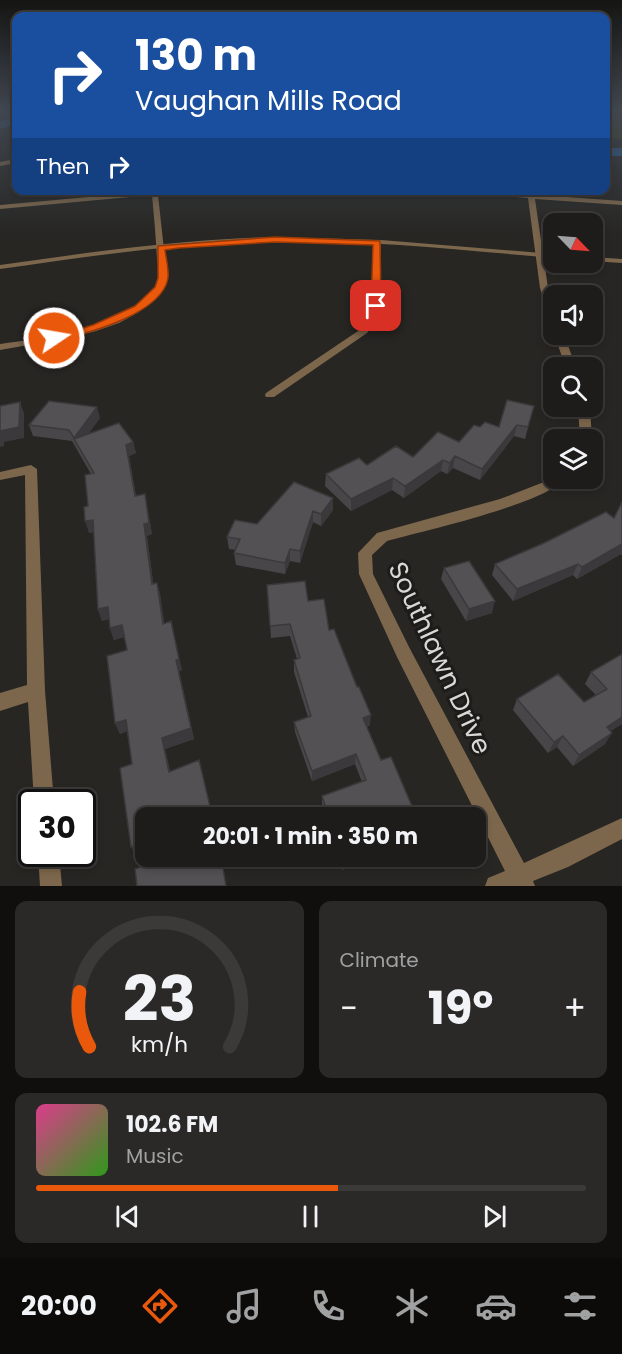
<!DOCTYPE html>
<meta charset="utf-8">
<style>
:root{--surface:#1d1c1a;--page:#2a2927;--text:#f1f3f6;--muted:#a0a1a2;--line:#3b3a39;--accent:#ea580c}
body{margin:0;font-family:Poppins,sans-serif;background:var(--page);color:var(--text);height:100vh;display:flex;flex-direction:column;font-size:22px;white-space:nowrap}
*{box-sizing:border-box;margin:0}
p{font-size:20px;color:var(--muted)}
.icon{flex:none;width:33px;height:33px;fill:none;stroke:currentColor;stroke-width:2;stroke-linecap:round;stroke-linejoin:round}
.map{position:relative;height:886px;overflow:hidden}
.drawer{display:flex;flex-direction:column;gap:15px;padding:15px;background:#100f0e;flex:1}
.drawer>*{flex:none}
.top-card{position:absolute;left:12px;top:12px;width:598px;height:183px;border-radius:12px;box-shadow:0 3px 9px #0003,0 0 0 2px var(--line);background:#1a4fa0;color:#fff;overflow:hidden}
.needle{width:39px;rotate:115deg}
.tools{position:absolute;left:543px;top:213px;display:grid;gap:12px}
.tools a{display:grid;place-items:center;width:60px;height:60px;border-radius:12px;background:var(--surface);box-shadow:0 3px 9px #0003,0 0 0 2px var(--line);font-size:30px}
.speed{position:absolute;left:18px;top:789px;display:flex;gap:12px;font-size:30px;font-weight:700;text-align:center}
.speed>*{display:grid;place-content:center;width:78px;height:78px;border-radius:50%;background:var(--surface);box-shadow:0 3px 9px #0003,0 0 0 2px var(--line);line-height:1}
.speed .limit{border:3px solid #111;border-radius:9px;background:#fff;color:#111}
.pin{position:absolute;display:grid;place-items:center;width:51px;height:51px;color:#fff;margin:-26px;border-radius:12px;box-shadow:0 3px 9px #0006}
.me{position:absolute;width:66px;margin:-33px;rotate:78deg;stroke-linejoin:round;filter:drop-shadow(0 0 4px #0008)}
.turn{display:flex;align-items:center;gap:21px;height:126px;padding:0 24px;font-size:27px}
.turn .icon{width:78px;height:78px;stroke-width:2.5}
.turn b{display:block;font-size:42px;line-height:51px}
.then{display:flex;align-items:center;height:57px;padding:0 24px;background:#0003;gap:12px;font-size:22px}
.big{font-size:45px;font-weight:700;line-height:1.1}
.drawer .card{flex:1;display:flex;flex-direction:column;justify-content:center;gap:9px;min-width:0;padding:0 21px;border-radius:12px;background:var(--page)}
.drawer .dial{align-items:center;gap:0}
.dial svg{height:156px;overflow:visible;fill:none;stroke:var(--line);stroke-width:7;stroke-linecap:round;text-anchor:middle}
.dial text{fill:var(--text);stroke:none}
.song{display:flex;align-items:center;gap:18px}
.cover{width:72px;height:72px;border-radius:9px;background:linear-gradient(135deg,hsl(330 70% 55%),hsl(110 70% 35%))}
.played{height:6px;border-radius:3px;background:linear-gradient(90deg,var(--accent) 55%,var(--line) 55%)}
.keys{display:flex;justify-content:space-around;direction:ltr}
.heat{display:flex;justify-content:space-between;align-items:center;font-size:33px;direction:ltr}
.drawer .tiles{flex:1;display:grid;gap:15px;grid-template-columns:1fr 1fr}
.card:last-child{grid-column:span 2}
.trip{position:absolute;left:135px;top:807px;width:351px;height:60px;border-radius:12px;background:var(--surface);box-shadow:0 3px 9px #0003,0 0 0 2px var(--line);font-weight:700;line-height:60px;text-align:center}
.tab-bar{display:flex;height:96px;justify-content:space-around;align-items:center;background:#0c0b0a;color:var(--muted)}
.tab-bar .icon{width:42px;height:42px}
.tab-bar .active{color:var(--accent)}
.tab-bar b{font-size:27px;color:var(--text)}
.map>svg:first-child{display:block}
.green{fill:#383d14}
.lines{fill:none;stroke-linecap:round;stroke-linejoin:round}
.river{fill:#255b92;fill-rule:evenodd}
.minor{fill:#7d674c;fill-rule:evenodd}
.tertiary{fill:#7d674c;fill-rule:evenodd}
.wall{fill:#484648}
.shaded-wall{fill:#3b393b}
.building{fill:#545154;stroke:#3b393b;stroke-width:1.5}
.route{fill:#ea580c;stroke:#983908;stroke-width:1.5}
.labels{text-anchor:middle;stroke-width:6;stroke-linejoin:round;paint-order:stroke}
.near-street-label{font-size:26px;fill:#d8d8d6;stroke:#1d1c19}
</style>
<div class="map">
<svg width="622" height="886" viewBox="0 0 622 886">
<rect width="100%" height="100%" fill="#272623"/>
<!-- green -->
<path class="green" d="M606 111H622L620 112 622 139 606 137Z"/>
<g class="lines">
<!-- river -->
<path class="river" d="M16 117V124L0 129V121Z
M606 148H622V156H606Z"/>
<!-- minor -->
<path class="minor" d="M16 159V163L0 166V162Z
M194 190 158 195 167 277 155 297 139 312 119 323 96 331 68 338 0 350V344C41 338 145 326 159 278 160 273 158 265 157 259 156 238 154 217 152 195L0 209V205L155 191Z
M433 190H470L622 201V205L535 199 548 288 554 303V320L549 317 540 288 528 198Z
M374 241 381 243 380 306 379 318 367 333 274 397H266L265 395 266 393 361 329 369 318 372 306Z
M554 334H564L576 368H566Z
M578 406H590L592 440H580Z
M31 465 37 469 45 691 54 802H34L28 702 0 711V693L27 685 25 475 0 480V472Z
M554 476V478H566C545 504 423 531 387 541L372 555 373 574 409 647 524 863 622 818V839L568 867 533 881 535 886H485L488 878 505 871 397 657 359 574 358 553 377 533 500 499 544 482Z
M38 854H59L62 886H40Z"/>
<!-- tertiary -->
<path class="tertiary" d="M276 237 381 240 554 254V258C461 250 369 240 276 241 184 242 92 256 0 269V265C92 252 183 239 276 237Z
M592 257 622 259V263L592 261Z"/>
</g>
<!-- wall -->
<path class="wall" d="M534 406 525 439 514 436 480 480 453 468 447 474 441 471 404 498 392 490 351 511 325 486 326 474 367 465 413 457 459 442 480 427H499Z
M100 418 88 434 133 442 136 453 129 456 136 496 145 494 147 506 152 534 147 536 153 583H157L160 594 164 623 182 670 179 671 194 739 165 749 170 771 199 760 213 818H146L136 856 132 764 127 731 120 734 115 723 127 650 124 637 114 640 110 628 109 619 102 621 98 609 94 532 89 533 88 506 91 474 72 441 33 436 29 425Z
M294 482 333 510 321 526 313 522 300 563 290 561 285 574 236 565 234 553 236 550 229 549 227 537 257 524Z
M622 502V555L621 554 577 579 573 575 513 601 492 575 495 564 614 518Z
M444 568 492 613 466 621 441 579Z
M267 585 308 601 329 630 370 725 367 727 381 760 417 818H326L322 805V796L362 782 355 764 312 781 295 732 294 722 308 717 294 672V660L297 659 290 636 271 638Z
M622 654V724L610 731 605 744 573 766 557 747 548 753 513 710 517 699 584 702 596 695 585 684 591 672Z
M338 856H377L342 870Z"/>
<!-- shaded-wall -->
<path class="shaded-wall" d="M20 402 24 413V438L4 442V446L0 447V431Z
M97 407 100 418 79 447 74 439 77 450 74 438Z
M517 425 514 436 480 480 482 469Z
M133 442 136 453 129 456 138 508 126 445Z
M455 456 453 468 447 474 450 463Z
M443 460 441 471 404 498 405 486Z
M393 478 392 490 351 511V499Z
M145 494 152 534 147 536 155 595 152 584 144 524Z
M333 498V510L321 526V514Z
M313 511V522L300 563V551Z
M93 520 97 531 89 533 85 521Z
M622 544V550L621 554 577 579 582 567Z
M290 549V561L285 574V563Z
M578 564 573 575 513 601 517 589Z
M157 583 160 594 166 635 163 624Z
M495 601 492 613 466 621 469 609Z
M108 607 112 618 102 621 98 609Z
M171 621 182 670 179 671 194 739 165 749 172 782 169 772 162 738 176 660Z
M122 625 126 636 114 640 110 628Z
M371 715 370 725 362 729 363 718Z
M622 717V724L600 738 607 727Z
M126 720 130 730 120 734 115 723Z
M612 733 605 744 573 766 579 755Z
M563 736 557 747 548 753 554 742Z
M356 754 355 764 312 781V771Z
M146 841V852L136 856 131 847Z
M355 856H377L342 870 343 861Z"/>
<!-- building -->
<path class="building" d="M507 400 534 406 528 427 517 425 482 469 455 456 450 463 443 460 405 486 393 478 351 499 326 474 359 458 367 465 396 446 413 457 438 432 459 442 474 425 480 427 485 422 499 427Z
M49 401 97 407 74 438 69 430 29 425Z
M20 402 19 427 0 431V406Z
M119 423 133 442 126 445 135 496 145 494 149 523 144 524 152 584 157 583 163 624 171 621 179 659 176 660 191 728 162 738 169 772 199 760 212 815 205 818H146V841L131 847 120 768 132 764 126 720 115 723 107 656 127 650 122 625 110 628 108 607 98 609 93 520 85 521 84 507 88 506 85 475 94 473 74 439Z
M294 482 333 498 321 514 313 511 300 551 290 549 285 563 234 553 240 539 227 537 235 520 257 524Z
M622 502V544L582 567 578 564 517 589 495 564 544 543 606 512 614 518Z
M469 561 495 601 469 609 444 568Z
M305 581 308 601 324 599 329 630 334 629 357 687H359L371 715 363 718 381 760 391 757 417 818H329L322 796 366 780 356 754 312 771 294 722 311 716 294 660 300 658 290 624 270 626 267 585Z
M622 654V717L607 727 612 733 579 755 563 736 554 742 517 699 558 674 584 702 607 689 591 672Z
M171 856H221L226 886H137L135 869Z
M342 856H355L343 861Z"/>
<!-- sky -->
<linearGradient id="sky" x2="0" y2="1"><stop stop-color="#151513"/><stop offset="0.47" stop-color="#414750"/><stop offset="1" stop-color="#414750" stop-opacity="0"/></linearGradient>
<rect width="622" height="235" fill="url(#sky)"/>
<!-- route -->
<path class="route" d="M275 237 380 241 381 306 376 309 371 306 373 245 275 242 179 248 165 250C166 258 169 269 168 278 162 315 84 334 54 342L49 338 93 325 135 306 155 287 158 278V246Z"/>
<g class="labels">
<!-- near-street labels -->
<g class="near-street-label">
<text transform="translate(440 658) rotate(65)" y="9">Southlawn Drive</text>
</g>
</g>
</svg>
<div class="tools">
<a><svg class="needle" viewBox="-14 -14 28 28"><path d="M0-13l5 13h-10z" fill="#e53935"/><path d="M0 13l5-13h-10z" fill="#a0a1a2"/></svg></a>
<a><svg class="icon" aria-label="sound" viewBox="0 0 24 24"><path d="M4 9h4l5-4v14l-5-4H4zM17 9q2 3 0 6"/></svg></a>
<a><svg class="icon" aria-label="search" viewBox="0 0 24 24"><circle cx="10" cy="10" r="6"/><path d="M15 15l6 6"/></svg></a>
<a><svg class="icon" aria-label="layers" viewBox="0 0 24 24"><path d="M12 4l9 5-9 5-9-5zM3 14l9 5 9-5"/></svg></a>
</div>
<div class="speed"><div class="limit">30</div></div>
<div class="pin" style="left:376px;top:306px;background:#d93025"><svg class="icon" aria-label="arrive" viewBox="0 0 24 24"><path d="M6 21V4h12l-3 4 3 4H6"/></svg></div>
<svg class="me" style="left:54px;top:338px" viewBox="-20 -20 40 40"><circle r="17" fill="#ea580c" stroke="#fff" stroke-width="3"/><path d="M0-11L8 9 0 5-8 9z" fill="#fff"/></svg>
<div class="trip">20:01 · 1 min · 350 m</div>
<div class="top-card">
<div class="turn"><svg class="icon" aria-label="right" viewBox="0 0 24 24"><path d="M7 20v-9h11M14 6l5 5-5 5"/></svg><div><b>130 m</b>Vaughan Mills Road</div></div>
<div class="then">Then<svg class="icon" aria-label="right" viewBox="0 0 24 24"><path d="M7 20v-9h11M14 6l5 5-5 5"/></svg></div>
</div>
</div>
<section class="drawer">
<div class="tiles">
<div class="card dial"><svg viewBox="0 0 100 80">
<path d="M14 69A42 42 0 1 1 86 69"/>
<path d="M14 69A42 42 0 0 1 9 41" stroke="#ea580c"/>
<text x="50" y="56" font-size="32" font-weight="700">23</text>
<text x="50" y="72" font-size="11">km/h</text>
</svg></div>
<div class="card"><p>Climate</p>
<div class="heat"><a>−</a><b class="big">19°</b><a>+</a></div>
</div>
<div class="card">
<div class="song"><i class="cover"></i><div><b>102.6 FM</b><p>Music</p></div></div>
<div class="played"></div>
<div class="keys"><svg class="icon" aria-label="previous" viewBox="0 0 24 24"><path d="M18 5L8 12l10 7zM5 5v14"/></svg><svg class="icon" aria-label="pause" viewBox="0 0 24 24"><path d="M8 5v14M16 5v14"/></svg><svg class="icon" aria-label="next" viewBox="0 0 24 24"><path d="M6 5l10 7-10 7zM19 5v14"/></svg></div>
</div>
</div>
</section>
<nav class="tab-bar">
<b>20:00</b>
<svg class="icon active" aria-label="directions" viewBox="0 0 24 24"><path d="M12 3l9 9-9 9-9-9zM9 14v-3h6M13 9l2 2-2 2"/></svg>
<svg class="icon" aria-label="music" viewBox="0 0 24 24"><path d="M9 18V5l10-2v13"/><circle cx="6" cy="18" r="3"/><circle cx="16" cy="16" r="3"/></svg>
<svg class="icon" aria-label="phone" viewBox="0 0 24 24"><path d="M5 4h4l2 5-3 2q2 4 5 5l2-3 5 2v4C11 20 4 13 5 4z"/></svg>
<svg class="icon" aria-label="climate" viewBox="0 0 24 24"><path d="M12 3v18M4 7l16 10M4 17L20 7"/></svg>
<svg class="icon" aria-label="car" viewBox="0 0 24 24"><path d="M5 17H2v-5l4-1 3-4h7l3 4 3 1v5h-3M9 17h6M6 11h13"/><circle cx="7" cy="17" r="2"/><circle cx="17" cy="17" r="2"/></svg>
<svg class="icon" aria-label="filters" viewBox="0 0 24 24"><path d="M4 7h16M4 17h16"/><circle cx="9" cy="7" r="2"/><circle cx="15" cy="17" r="2"/></svg>
</nav>
